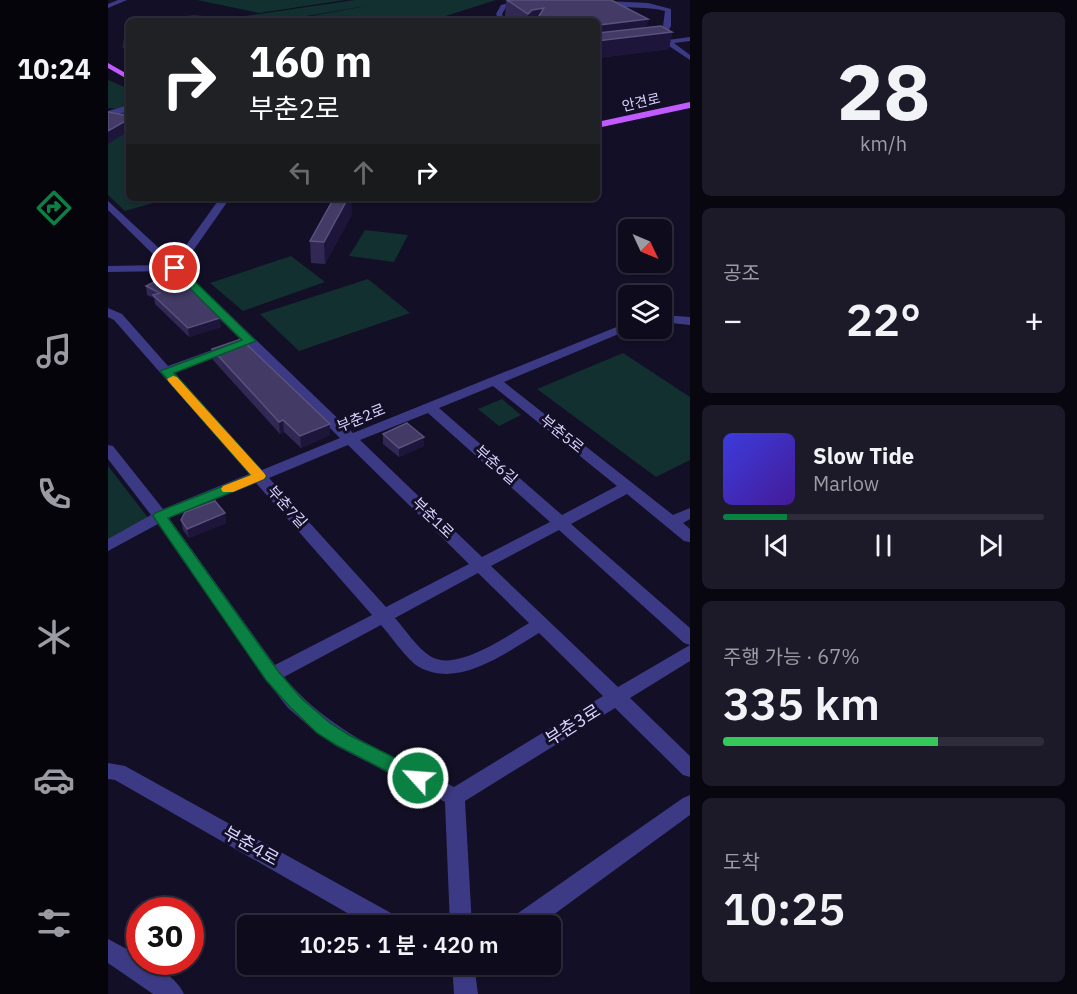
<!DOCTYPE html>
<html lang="ko">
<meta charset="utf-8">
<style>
:root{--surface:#0e0b1c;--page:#1c1929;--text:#f1f3f6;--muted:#9b9ba3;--line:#2e2b3b;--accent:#0b8043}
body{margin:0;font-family:"IBM Plex Sans","Noto Sans KR",sans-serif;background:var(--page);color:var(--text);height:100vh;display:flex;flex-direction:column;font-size:22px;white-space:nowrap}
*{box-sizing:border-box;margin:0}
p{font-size:20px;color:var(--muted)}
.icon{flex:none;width:33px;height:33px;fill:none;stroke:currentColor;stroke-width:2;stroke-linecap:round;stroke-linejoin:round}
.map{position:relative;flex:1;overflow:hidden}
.side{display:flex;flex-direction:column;gap:12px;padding:12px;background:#08060f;width:387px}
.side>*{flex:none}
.hud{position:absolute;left:18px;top:18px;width:474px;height:183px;border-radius:9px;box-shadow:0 2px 4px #0004,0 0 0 2px var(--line);background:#202124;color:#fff;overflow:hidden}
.needle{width:39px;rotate:134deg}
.tools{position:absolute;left:510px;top:219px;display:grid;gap:12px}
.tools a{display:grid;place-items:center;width:54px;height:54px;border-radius:9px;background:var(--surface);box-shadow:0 2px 4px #0004,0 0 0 2px var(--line);font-size:30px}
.speed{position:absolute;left:18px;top:897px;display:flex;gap:12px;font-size:30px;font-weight:700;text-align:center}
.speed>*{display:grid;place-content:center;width:78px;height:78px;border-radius:50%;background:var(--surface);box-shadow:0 2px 4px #0004,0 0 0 2px var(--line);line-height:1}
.speed .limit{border:9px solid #d22;background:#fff;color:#111}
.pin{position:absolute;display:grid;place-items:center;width:51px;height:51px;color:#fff;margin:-26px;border:3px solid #fff;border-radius:50%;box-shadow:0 2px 6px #0007}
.me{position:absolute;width:66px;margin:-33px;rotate:296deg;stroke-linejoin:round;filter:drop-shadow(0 0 4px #0008)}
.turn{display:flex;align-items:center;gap:21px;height:126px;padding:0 24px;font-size:27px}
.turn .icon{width:78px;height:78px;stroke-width:2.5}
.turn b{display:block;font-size:42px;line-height:51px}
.lanes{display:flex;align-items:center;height:57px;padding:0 24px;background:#0003;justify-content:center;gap:30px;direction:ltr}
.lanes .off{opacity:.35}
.big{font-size:45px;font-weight:600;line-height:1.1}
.side .widget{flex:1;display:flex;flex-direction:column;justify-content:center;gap:9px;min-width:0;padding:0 21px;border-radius:9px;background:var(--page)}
.side .dial{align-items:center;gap:0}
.dial b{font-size:78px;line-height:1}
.song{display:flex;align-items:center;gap:18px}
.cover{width:72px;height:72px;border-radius:9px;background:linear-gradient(135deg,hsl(240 70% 55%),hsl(260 70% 35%))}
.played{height:6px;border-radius:3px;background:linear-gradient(90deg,var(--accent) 20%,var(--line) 20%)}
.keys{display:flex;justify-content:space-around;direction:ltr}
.heat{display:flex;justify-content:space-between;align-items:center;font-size:33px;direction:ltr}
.charge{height:9px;border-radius:4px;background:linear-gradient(90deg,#34c759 67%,var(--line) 0)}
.trip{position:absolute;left:129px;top:915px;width:324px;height:60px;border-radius:9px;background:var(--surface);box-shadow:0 2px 4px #0004,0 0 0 2px var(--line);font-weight:600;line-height:60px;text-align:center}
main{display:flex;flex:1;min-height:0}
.menu{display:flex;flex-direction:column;width:108px;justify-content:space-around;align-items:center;background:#06040b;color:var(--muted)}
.menu .icon{width:42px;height:42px}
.menu .current{color:var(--accent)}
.menu b{font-size:27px;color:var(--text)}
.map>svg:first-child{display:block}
.green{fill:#12302f}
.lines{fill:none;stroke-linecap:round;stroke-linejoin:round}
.minor{fill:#3d3a85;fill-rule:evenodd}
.major{fill:#c25bff;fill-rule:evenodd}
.wall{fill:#312854}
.shaded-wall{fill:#1d163a}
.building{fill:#433a66;stroke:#5a527e;stroke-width:1.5}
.route{fill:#0b8043;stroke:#07532c;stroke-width:1.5}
.slow{fill:#f59e0b}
.labels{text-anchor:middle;stroke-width:6;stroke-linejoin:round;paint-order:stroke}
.far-street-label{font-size:14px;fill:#d9d4ff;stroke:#130f26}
.street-label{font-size:15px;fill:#d9d4ff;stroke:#130f26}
.near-street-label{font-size:18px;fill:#d9d4ff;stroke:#130f26}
</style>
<main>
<nav class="menu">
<b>10:24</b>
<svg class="icon current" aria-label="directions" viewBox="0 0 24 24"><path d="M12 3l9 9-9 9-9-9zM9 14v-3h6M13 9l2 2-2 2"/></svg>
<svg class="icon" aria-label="music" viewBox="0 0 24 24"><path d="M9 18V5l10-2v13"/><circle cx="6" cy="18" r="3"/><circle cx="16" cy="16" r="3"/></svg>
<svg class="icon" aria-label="phone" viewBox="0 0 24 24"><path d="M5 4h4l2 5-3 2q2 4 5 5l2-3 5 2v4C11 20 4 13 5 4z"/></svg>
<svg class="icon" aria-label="climate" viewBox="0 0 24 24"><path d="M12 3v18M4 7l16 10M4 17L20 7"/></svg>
<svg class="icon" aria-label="car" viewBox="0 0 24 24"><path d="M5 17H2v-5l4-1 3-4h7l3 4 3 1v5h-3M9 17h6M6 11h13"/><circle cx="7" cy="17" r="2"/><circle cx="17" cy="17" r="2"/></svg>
<svg class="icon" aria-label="filters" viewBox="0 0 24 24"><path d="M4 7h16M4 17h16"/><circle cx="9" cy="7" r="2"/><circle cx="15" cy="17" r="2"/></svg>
</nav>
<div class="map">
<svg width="582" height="994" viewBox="0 0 582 994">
<rect width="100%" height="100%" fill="#130f26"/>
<!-- green -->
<path class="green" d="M89 0H237L151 13Z
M247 0H388L322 21H176L264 5 169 21 133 19 137 16Z
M87 15 138 21H21V47L14 48 19 21Z
M0 80 21 89V107L11 109 0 108Z
M21 111V198H62L17 211 0 195V116Z
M257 230 300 235 286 262 241 256Z
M183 256 217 282 135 311 102 283Z
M260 279 302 313 191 351 152 314Z
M515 353 582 397V460L548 477 429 389Z
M394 399 413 415 391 426 370 409Z
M0 466 41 519 0 542Z"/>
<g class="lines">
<!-- minor -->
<path class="minor" d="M10 0H19L0 8V4Z
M413 0H425L398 7 394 14 396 20 386 21 390 18 388 14 393 5Z
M477 0 540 3 563 9V26L557 37 560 40 582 37V41L566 43 582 55V60L552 40 539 39 550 36 555 26 557 11C532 4 499 12 477 0Z
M21 105V111L0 117V111Z
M112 198H122L73 268 245 433 516 324 520 323V328H525L396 382 565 515 582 508V519L575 523 582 529V542L576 541 519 494 463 524 582 628V645L576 643 451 530 383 566 510 687 582 645V661L522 698 582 756V777L575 775 507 708 357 801 364 926H342L337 802 228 746 209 733 180 708 158 680 50 524 0 551V539L43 515 0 459V445L5 446 55 509 141 474 6 320 0 317V308L14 314 60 366 118 345H126L128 348 126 351 66 372 154 470 232 438 63 271 0 272V266L56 265 0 210V201L66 262ZM385 386 509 486 454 515 331 408ZM320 413 442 522 374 557 252 440ZM240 445 361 564 278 607 161 478ZM148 483 264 615 167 665 61 518ZM370 573 421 623C399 636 347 673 322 656 309 648 297 629 287 618ZM273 625C283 636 299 660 311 667 351 689 397 653 431 633L495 696 346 787C282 755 223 733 176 677Z
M554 315 582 317V325L554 322Z
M0 763 17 766 292 918 295 926H262L7 780 0 779Z
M582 795V815L430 926H400L403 918 575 798Z
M0 939 32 956V962C47 962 70 980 76 994H45L0 963Z
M344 964H366L370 994H346Z"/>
<!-- major -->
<path class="major" d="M0 63 21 75V80L0 68Z
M582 102V108L489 128V122Z"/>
</g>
<!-- wall -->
<path class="wall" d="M398 0 540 19 538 27 564 32 561 49 489 58V21H405L397 16Z
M244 214 217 264 203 263 202 241Z
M58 276 113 327 81 337 47 304 46 298 39 295 38 286Z
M104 349 222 424V435L193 448 176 432 172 434 105 360Z
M275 434 316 437V446L291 457 275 444Z
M117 513 118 523 81 538 75 530 73 520Z"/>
<!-- shaded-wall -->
<path class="shaded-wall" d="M436 8 431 16V21H419L420 14 424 10Z
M540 19 537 35 564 32 561 49 489 58V37L491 25Z
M21 119V131L0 144V131Z
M240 198H243L244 214 217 264 216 242Z
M112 318 113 327 81 337 80 328Z
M175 420 176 432 172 434 171 422Z
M222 424V435L193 448 192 436Z
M316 437V446L291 457V448Z
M117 513 118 523 81 538 79 529Z"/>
<!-- building -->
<path class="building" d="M399 0H503L540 19 491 25 490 33 553 26 564 32 489 41V21H439L431 16 436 8 424 10 420 14Z
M0 112 21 116V119L0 131Z
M226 198H240L216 242 202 241Z
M58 276 78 285 112 318 80 328 45 295 52 293 38 286Z
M133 339 222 424 192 436 175 420 171 422 104 349Z
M299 423 316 437 291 448 275 434Z
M107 501 117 513 79 529 73 520 77 512Z"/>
<!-- route -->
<path class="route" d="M63 266H71L148 341 66 373 158 476 156 479 60 518 170 671 193 698 222 723 241 735 317 773 319 778 317 784 310 786 304 784 228 745 209 733 182 707 158 680 45 516 47 513 143 475 52 371 134 340 63 270Z"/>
<!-- slow -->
<path class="slow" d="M65 376 69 377 156 473 158 476 156 479 125 492H115L113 489 115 486 143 475 61 382 59 379Z"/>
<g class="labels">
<!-- far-street labels -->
<g class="far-street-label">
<text transform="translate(533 102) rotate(-13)" y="5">안견로</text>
</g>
<!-- street labels -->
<g class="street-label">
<text transform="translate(253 418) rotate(-22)" y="5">부춘2로</text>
<text transform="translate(454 434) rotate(39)" y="5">부춘5로</text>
<text transform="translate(388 465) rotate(41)" y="5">부춘6길</text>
<text transform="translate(179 507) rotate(48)" y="5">부춘7길</text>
<text transform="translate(325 518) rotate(44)" y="5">부춘1로</text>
</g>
<!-- near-street labels -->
<g class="near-street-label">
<text transform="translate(465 725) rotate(-32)" y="6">부춘3로</text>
<text transform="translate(143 846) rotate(29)" y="6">부춘4로</text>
</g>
</g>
</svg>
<div class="tools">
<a><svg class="needle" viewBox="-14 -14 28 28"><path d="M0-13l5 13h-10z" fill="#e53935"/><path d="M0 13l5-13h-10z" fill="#9b9ba3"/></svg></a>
<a><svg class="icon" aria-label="layers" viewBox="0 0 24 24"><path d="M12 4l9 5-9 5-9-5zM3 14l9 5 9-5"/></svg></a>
</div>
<div class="speed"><div class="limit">30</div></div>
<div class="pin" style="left:67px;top:268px;background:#d93025"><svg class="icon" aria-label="arrive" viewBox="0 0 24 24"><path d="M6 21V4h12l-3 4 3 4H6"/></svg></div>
<svg class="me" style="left:310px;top:778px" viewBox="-20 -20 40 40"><circle r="17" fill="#0b8043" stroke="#fff" stroke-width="3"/><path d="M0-11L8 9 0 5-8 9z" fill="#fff"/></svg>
<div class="trip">10:25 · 1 분 · 420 m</div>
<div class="hud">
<div class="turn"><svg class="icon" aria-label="right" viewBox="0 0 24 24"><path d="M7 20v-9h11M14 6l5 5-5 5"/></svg><div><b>160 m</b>부춘2로</div></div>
<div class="lanes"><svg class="icon off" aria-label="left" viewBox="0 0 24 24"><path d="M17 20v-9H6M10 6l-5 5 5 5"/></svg><svg class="icon off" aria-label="ahead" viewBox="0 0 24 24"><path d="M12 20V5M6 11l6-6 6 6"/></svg><svg class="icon" aria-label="right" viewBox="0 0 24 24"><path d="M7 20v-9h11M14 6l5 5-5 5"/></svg></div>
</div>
</div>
<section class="side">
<div class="widget dial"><b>28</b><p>km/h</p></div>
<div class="widget"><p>공조</p>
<div class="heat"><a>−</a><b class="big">22°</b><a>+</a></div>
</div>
<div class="widget">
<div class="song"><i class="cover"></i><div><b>Slow Tide</b><p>Marlow</p></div></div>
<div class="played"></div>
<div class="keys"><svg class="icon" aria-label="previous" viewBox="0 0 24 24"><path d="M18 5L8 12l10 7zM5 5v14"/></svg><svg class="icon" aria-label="pause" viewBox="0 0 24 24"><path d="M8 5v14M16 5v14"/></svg><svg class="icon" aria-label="next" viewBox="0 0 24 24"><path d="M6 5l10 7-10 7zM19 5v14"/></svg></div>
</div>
<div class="widget"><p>주행 가능 · 67%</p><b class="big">335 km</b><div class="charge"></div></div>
<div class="widget"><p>도착</p><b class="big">10:25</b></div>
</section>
</main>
